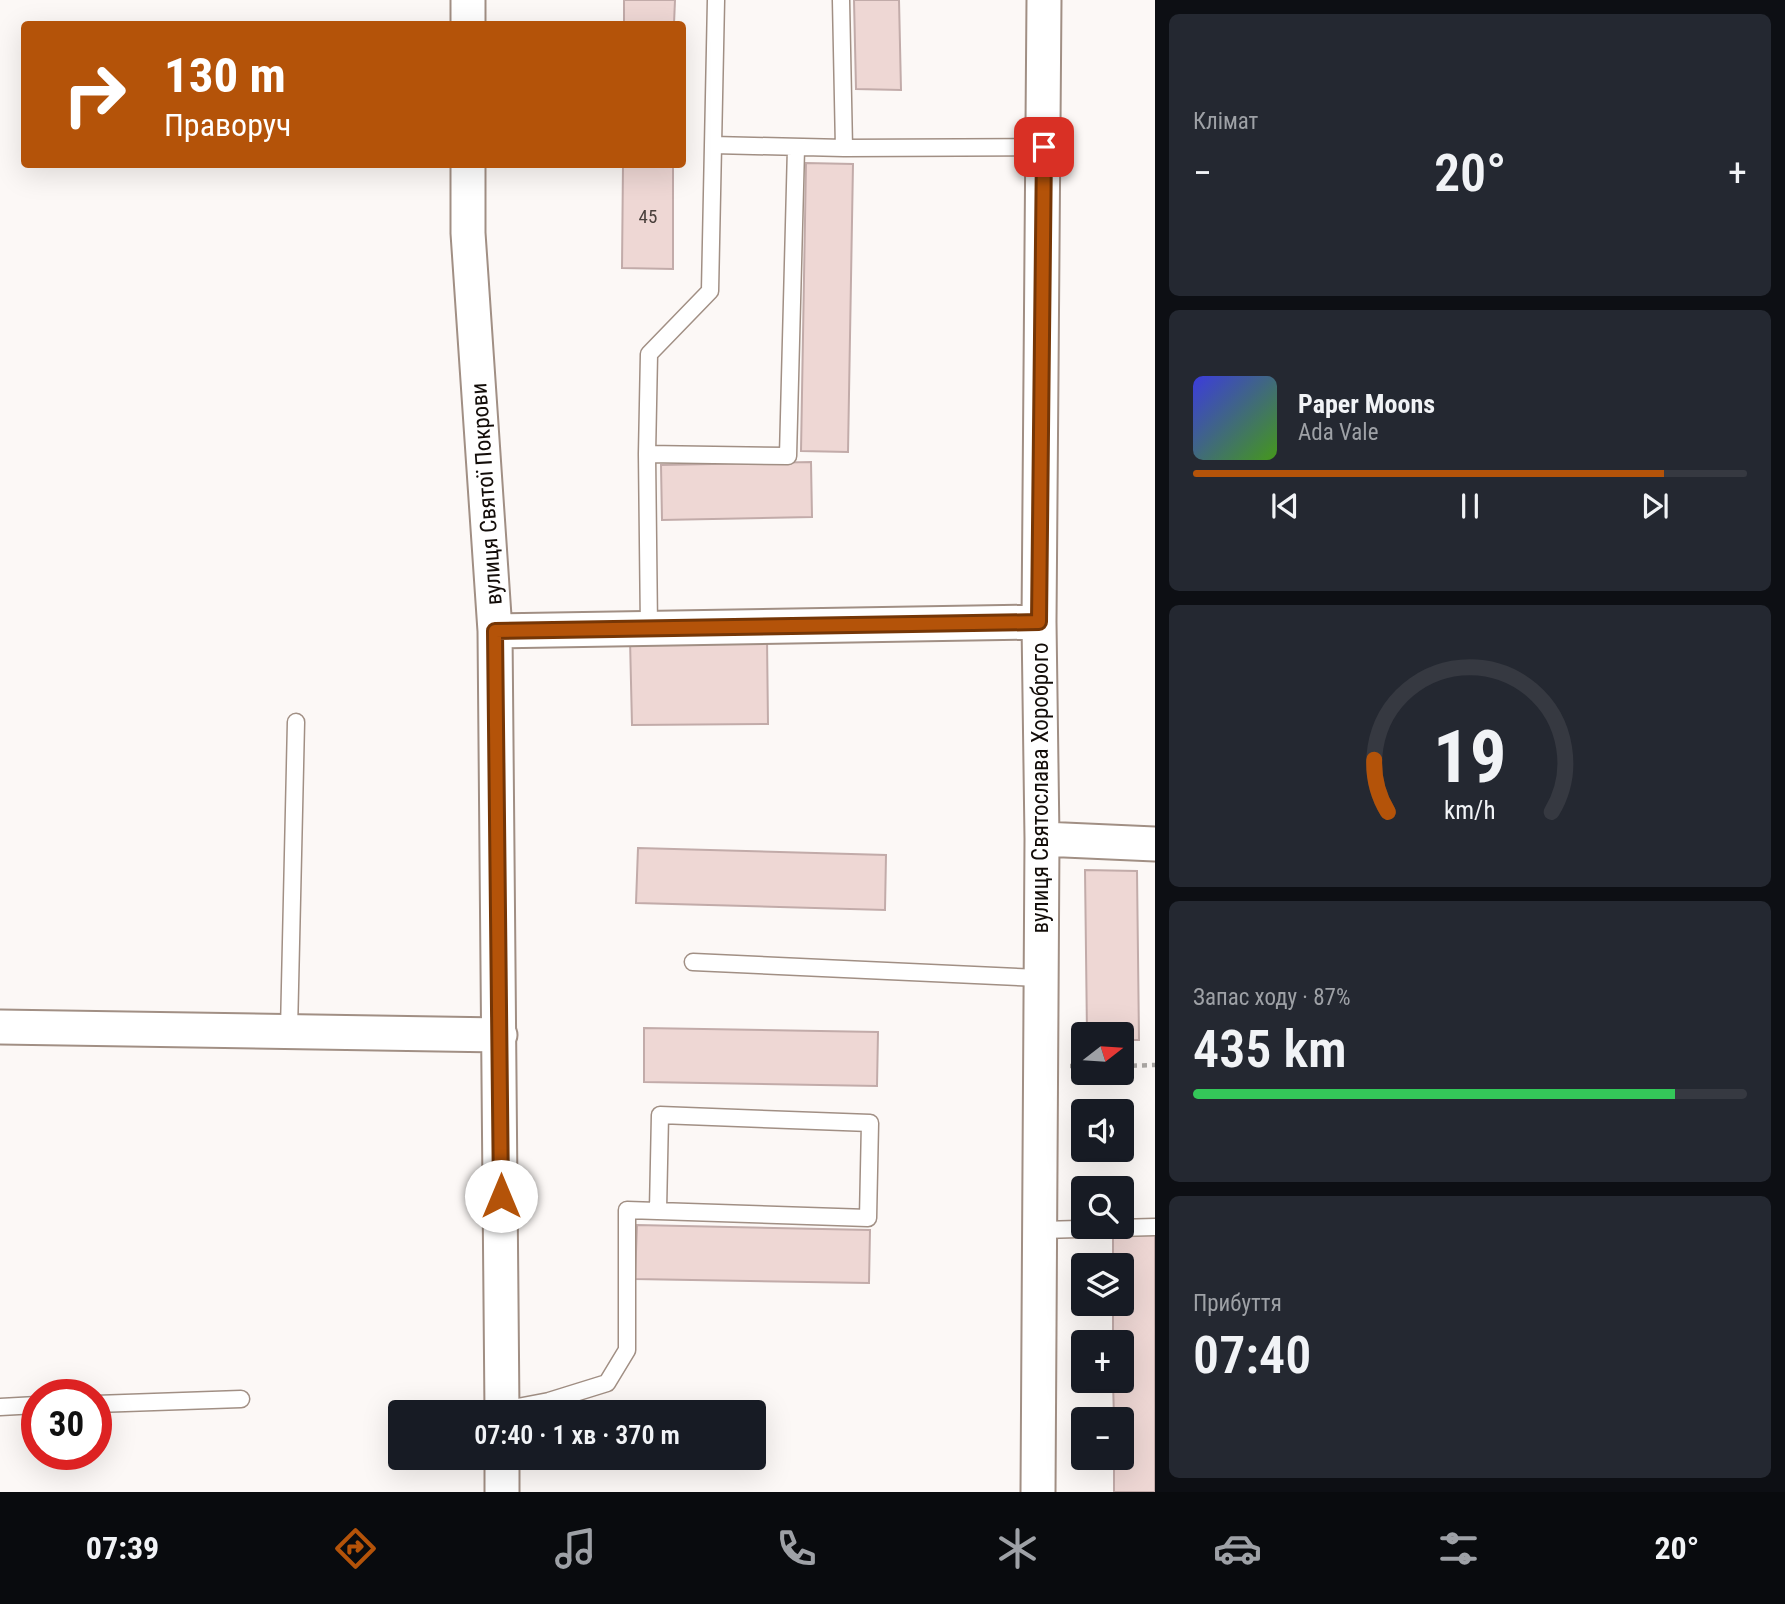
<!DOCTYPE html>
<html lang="uk">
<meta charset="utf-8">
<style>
:root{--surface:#171b24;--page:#242831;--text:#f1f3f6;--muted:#9ea1a6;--line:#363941;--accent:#b45309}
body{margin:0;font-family:"Roboto Condensed",sans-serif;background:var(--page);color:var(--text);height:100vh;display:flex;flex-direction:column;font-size:26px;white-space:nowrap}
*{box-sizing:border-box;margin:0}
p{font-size:23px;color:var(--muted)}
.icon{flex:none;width:38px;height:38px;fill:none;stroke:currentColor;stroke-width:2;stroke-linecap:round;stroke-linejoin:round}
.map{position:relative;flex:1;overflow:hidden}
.panel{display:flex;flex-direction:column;gap:14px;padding:14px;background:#0d0f14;width:630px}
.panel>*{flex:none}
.top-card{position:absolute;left:21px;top:21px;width:665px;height:147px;border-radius:7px;box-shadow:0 7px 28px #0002;background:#b45309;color:#fff;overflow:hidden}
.needle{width:46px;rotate:73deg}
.buttons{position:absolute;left:1071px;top:1022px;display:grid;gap:14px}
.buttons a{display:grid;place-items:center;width:63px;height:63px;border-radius:7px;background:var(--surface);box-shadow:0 7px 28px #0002;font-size:35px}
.speed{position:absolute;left:21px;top:1379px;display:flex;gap:14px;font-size:35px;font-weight:700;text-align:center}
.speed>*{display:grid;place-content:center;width:91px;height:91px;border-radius:50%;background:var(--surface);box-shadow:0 7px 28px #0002;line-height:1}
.speed .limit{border:10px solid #d22;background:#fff;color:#111}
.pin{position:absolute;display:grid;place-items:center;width:60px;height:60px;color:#fff;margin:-30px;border-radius:14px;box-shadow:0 4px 10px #0006}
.me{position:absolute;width:77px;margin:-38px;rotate:0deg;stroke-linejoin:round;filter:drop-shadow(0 0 5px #0008)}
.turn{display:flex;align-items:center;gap:24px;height:147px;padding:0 28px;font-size:32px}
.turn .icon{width:91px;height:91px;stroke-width:2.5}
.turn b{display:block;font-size:49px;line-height:60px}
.big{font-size:52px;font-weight:600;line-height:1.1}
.panel .tile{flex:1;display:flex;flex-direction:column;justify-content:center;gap:10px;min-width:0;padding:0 24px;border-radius:10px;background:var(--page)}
.panel .dial{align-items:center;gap:0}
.dial svg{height:182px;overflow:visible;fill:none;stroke:var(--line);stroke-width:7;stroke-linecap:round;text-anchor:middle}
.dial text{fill:var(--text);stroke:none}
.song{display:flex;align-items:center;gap:21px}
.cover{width:84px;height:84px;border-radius:10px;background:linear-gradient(135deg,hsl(240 70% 55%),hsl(100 70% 35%))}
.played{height:7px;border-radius:4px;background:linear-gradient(90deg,var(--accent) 85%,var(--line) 85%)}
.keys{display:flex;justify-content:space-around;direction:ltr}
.heat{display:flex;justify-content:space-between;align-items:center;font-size:38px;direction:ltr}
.charge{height:10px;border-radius:5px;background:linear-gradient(90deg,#34c759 87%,var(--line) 0)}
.trip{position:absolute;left:388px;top:1400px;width:378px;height:70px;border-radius:7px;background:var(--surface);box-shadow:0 7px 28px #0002;font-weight:600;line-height:70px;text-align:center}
.menu{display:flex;height:112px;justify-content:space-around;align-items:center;background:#090b0e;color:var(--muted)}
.menu .icon{width:49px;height:49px}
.menu .selected{color:var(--accent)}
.menu b{font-size:32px;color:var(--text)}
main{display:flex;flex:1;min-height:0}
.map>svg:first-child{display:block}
.building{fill:#eed7d4;stroke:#c2aba9;stroke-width:2}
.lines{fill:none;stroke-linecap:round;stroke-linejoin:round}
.service-casing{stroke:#a18f84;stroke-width:19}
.minor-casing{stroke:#a18f84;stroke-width:37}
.path{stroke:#aca8a5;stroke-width:4.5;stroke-dasharray:5 5;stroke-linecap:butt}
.service{stroke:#fff;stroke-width:16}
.minor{stroke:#fff;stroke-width:33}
.route-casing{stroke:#753606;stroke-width:18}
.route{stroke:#b45309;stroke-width:12}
.labels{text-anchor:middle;stroke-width:5;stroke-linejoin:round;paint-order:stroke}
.number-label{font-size:19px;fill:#4a403c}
.street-label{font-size:23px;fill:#130d09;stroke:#fff}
</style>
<main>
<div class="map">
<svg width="1155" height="1492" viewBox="0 0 1155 1492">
<rect width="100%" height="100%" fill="#fcf8f6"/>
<!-- building -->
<path class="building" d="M624 0H675L674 24H624Z
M854 0H899L901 90 856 89Z
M806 163 853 164 848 452 801 451Z
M623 164H673V269L622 268Z
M811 462 812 517 662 520 661 465Z
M767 638 768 724 632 725 630 640Z
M638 848 886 855 885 910 636 903Z
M1085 870 1137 871 1139 1040H1122V1034H1087Z
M644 1028 878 1032 877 1086 644 1082Z
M637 1225 870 1230 869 1283 635 1279Z
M1113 1233H1155V1492H1114V1458H1122V1419H1114L1113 1381H1122V1342H1113V1304H1122V1265H1113Z"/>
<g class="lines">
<!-- service casing -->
<g class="service-casing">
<path id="service" d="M713 145 844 148 841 0
M844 148 1044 147
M647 454 788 456 796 148
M649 628 647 454 649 354 710 291 716 0
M693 962 1040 978
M289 1031 296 722
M1041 1230 1155 1227
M96 1404 241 1399
M0 1407 37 1405
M502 1410 549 1401 607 1383 627 1350V1210L868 1218 870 1123 660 1115 658 1210"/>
</g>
<!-- minor casing -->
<g class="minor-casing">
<path id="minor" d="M468 0V24
M468 164V233L495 631 502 1412
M495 631 1039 622
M1042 839 1155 844
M0 1027 500 1035
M502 1458V1492
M1038 1492 1042 839 1039 622 1044 0"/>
</g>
<!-- path -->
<path class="path" d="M1070 1066H1083
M1122 1066 1155 1065"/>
<!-- service -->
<use href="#service" class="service"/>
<!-- minor -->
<use href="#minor" class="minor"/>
</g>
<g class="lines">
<!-- route casing -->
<g class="route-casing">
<path id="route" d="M501 1196 495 631 1039 622 1044 147"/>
</g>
<!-- route -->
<use href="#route" class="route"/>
</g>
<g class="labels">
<!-- number labels -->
<g class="number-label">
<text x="648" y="223">45</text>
</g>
<!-- street labels -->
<g class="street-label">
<text transform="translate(486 494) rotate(-94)" y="8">вулиця Святої Покрови</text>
<text transform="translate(1040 788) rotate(-90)" y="8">вулиця Святослава Хороброго</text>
</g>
</g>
</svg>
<div class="buttons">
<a><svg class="needle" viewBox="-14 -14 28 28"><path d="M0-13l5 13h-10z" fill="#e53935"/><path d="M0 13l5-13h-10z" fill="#9ea1a6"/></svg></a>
<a><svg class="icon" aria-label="sound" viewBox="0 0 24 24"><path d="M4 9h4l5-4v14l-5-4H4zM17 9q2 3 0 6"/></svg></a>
<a><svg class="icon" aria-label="search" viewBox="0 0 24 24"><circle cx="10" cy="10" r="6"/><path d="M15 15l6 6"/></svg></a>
<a><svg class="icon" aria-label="layers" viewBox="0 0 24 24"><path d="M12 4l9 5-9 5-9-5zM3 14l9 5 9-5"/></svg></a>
<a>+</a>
<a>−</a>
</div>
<div class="speed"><div class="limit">30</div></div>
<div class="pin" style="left:1044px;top:147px;background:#d93025"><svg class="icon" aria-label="arrive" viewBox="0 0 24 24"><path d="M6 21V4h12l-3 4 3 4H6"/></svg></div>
<svg class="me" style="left:501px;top:1196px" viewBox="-20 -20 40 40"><circle r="19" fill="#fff"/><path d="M0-13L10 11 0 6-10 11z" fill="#b45309"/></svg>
<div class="trip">07:40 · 1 хв · 370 m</div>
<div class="top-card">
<div class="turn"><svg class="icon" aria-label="right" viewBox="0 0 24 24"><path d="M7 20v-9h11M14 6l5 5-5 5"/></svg><div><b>130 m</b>Праворуч</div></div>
</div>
</div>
<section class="panel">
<div class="tile"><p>Клімат</p>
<div class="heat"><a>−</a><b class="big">20°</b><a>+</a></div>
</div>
<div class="tile">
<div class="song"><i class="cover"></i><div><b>Paper Moons</b><p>Ada Vale</p></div></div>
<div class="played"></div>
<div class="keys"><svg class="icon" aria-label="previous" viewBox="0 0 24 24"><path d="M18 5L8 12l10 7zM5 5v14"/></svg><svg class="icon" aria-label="pause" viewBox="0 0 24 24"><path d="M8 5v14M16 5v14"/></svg><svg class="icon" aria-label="next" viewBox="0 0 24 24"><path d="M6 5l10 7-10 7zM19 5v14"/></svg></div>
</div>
<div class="tile dial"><svg viewBox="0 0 100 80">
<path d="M14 69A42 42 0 1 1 86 69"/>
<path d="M14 69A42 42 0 0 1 8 46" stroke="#b45309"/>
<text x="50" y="56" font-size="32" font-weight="700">19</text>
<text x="50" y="72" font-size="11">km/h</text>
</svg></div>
<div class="tile"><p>Запас ходу · 87%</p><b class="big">435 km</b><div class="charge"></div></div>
<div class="tile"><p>Прибуття</p><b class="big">07:40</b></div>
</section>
</main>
<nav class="menu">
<b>07:39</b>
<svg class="icon selected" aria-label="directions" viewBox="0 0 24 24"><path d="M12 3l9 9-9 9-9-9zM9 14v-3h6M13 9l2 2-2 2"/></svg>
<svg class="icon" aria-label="music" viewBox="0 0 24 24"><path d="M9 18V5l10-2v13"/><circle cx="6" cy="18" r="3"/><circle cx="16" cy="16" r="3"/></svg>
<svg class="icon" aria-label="phone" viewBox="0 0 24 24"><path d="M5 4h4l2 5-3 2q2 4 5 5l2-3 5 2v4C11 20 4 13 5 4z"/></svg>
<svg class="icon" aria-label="climate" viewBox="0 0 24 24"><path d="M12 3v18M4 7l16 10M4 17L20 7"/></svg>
<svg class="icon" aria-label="car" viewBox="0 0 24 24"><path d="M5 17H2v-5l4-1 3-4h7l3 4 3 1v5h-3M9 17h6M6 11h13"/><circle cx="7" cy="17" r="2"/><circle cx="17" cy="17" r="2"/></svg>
<svg class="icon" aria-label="filters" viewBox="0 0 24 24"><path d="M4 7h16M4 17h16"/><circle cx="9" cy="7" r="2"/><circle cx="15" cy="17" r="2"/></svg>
<b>20°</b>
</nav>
